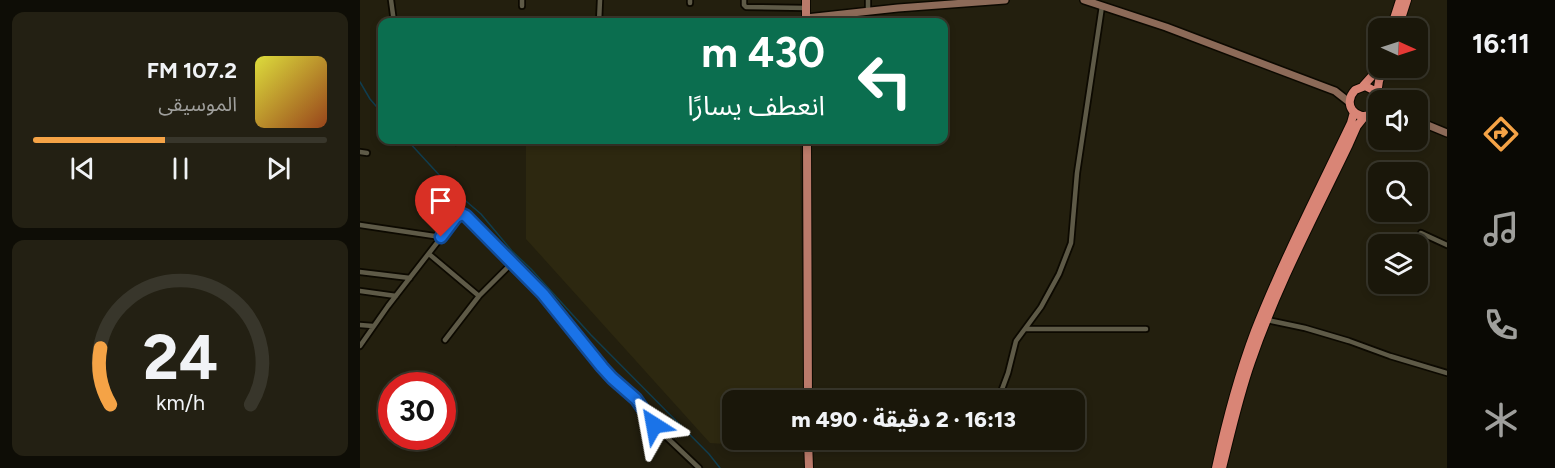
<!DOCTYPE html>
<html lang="ar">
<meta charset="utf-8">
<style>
:root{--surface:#1a170a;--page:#232013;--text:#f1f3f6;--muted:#9f9f9c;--line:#38362b;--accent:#f5a346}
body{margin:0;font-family:Figtree,"Noto Sans Arabic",sans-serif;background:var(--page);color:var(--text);direction:rtl;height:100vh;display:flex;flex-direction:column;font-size:22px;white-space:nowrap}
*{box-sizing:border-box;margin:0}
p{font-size:20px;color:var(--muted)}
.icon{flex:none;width:33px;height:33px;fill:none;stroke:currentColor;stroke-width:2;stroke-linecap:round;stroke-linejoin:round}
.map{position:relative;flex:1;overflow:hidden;direction:ltr}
.drawer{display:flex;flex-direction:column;gap:12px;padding:12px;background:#0e0d06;width:360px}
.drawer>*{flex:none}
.banner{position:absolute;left:18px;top:18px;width:570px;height:126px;border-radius:12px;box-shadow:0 3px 9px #0003,0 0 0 2px var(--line);direction:rtl;background:#0b6e4f;color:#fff;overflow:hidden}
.needle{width:39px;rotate:93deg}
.controls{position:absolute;left:1008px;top:18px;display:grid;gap:12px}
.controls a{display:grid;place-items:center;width:60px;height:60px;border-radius:12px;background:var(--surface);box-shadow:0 3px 9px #0003,0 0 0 2px var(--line);font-size:30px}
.speed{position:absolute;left:18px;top:372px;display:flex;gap:12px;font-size:30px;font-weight:700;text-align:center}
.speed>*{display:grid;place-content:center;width:78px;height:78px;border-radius:50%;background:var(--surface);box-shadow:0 3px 9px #0003,0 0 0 2px var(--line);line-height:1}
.speed .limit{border:9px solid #d22;background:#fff;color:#111}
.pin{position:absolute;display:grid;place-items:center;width:51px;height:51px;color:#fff;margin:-62px -26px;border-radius:50% 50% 50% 0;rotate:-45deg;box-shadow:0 0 6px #0007}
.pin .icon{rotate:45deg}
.me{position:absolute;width:66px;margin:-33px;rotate:326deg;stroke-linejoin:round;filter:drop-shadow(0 0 4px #0008)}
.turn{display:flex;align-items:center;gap:21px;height:126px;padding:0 24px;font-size:27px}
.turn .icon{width:78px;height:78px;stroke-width:2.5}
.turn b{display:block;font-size:42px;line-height:51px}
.drawer .card{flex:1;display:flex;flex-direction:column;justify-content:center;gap:9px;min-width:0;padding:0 21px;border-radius:12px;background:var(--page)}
.drawer .dial{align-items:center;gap:0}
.dial svg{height:156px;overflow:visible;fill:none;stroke:var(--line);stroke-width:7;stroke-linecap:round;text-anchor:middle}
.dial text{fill:var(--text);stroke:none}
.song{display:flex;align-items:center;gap:18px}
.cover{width:72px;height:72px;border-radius:9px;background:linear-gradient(135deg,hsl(60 70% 55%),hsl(20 70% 35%))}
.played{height:6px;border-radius:3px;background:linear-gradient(90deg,var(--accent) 45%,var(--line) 45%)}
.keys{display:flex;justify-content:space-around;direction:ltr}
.trip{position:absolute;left:362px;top:390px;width:363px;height:60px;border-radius:12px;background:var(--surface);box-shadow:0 3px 9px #0003,0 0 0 2px var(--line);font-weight:800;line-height:60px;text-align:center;direction:rtl}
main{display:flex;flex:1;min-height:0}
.dock{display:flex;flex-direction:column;width:108px;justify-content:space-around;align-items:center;background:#0a0904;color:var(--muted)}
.dock .icon{width:42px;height:42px}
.dock .current{color:var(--accent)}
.dock b{font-size:27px;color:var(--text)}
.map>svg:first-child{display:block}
.built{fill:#2d2810}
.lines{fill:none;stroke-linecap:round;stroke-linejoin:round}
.stream{stroke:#103d4f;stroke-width:1.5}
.minor-casing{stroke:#0c0900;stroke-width:8}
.secondary-casing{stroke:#0c0900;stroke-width:10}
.primary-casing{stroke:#0c0900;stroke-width:10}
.trunk-casing{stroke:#0c0900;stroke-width:10}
.minor{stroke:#5e5a47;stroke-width:4.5}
.secondary{stroke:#8c6a58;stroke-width:7}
.primary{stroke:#ba7a6a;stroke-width:8}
.trunk{stroke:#d98576;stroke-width:8}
.route-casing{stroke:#114b97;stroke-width:15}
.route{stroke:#1a73e8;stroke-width:10}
</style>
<main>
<nav class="dock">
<b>16:11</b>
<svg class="icon current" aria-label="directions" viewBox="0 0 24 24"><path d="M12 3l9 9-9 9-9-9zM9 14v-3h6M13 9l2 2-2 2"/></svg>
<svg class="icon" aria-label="music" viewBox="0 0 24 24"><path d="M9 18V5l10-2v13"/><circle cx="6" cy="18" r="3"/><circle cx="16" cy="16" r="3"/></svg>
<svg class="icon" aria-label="phone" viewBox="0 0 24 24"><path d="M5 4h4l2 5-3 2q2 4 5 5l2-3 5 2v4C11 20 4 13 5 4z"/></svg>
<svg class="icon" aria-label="climate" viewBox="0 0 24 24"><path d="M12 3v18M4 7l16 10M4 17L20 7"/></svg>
</nav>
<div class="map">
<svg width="1087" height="468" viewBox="0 0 1087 468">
<rect width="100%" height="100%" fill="#231f0e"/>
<!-- built -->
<path class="built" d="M166 140H440L444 400H372V440H444V447L390 446 350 443 166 239Z"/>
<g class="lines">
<!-- stream -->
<path class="stream" d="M0 82 10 99 22 113
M47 140 93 190 121 214 152 251 171 269 231 335 349 454 360 468"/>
<!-- minor casing -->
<g class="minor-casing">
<path id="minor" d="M31 0 34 22
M162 0V6
M330 0V3
M384 0V5L386 7 446 8
M508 12V0
M239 22 240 0
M95 140 96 142
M0 152 7 153
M0 225 81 237
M1061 233 1087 245
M69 254 119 296
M0 272 50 278
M0 291 36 296
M907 320 945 328 989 341 1030 356 1087 373
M0 325 13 326
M665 329H786
M85 340 119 296 152 263
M0 346 28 306 97 217 100 214H104L182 294 231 355 252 378 276 399 299 430 339 468
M638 400 648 373 656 341 681 307 699 274 711 243 717 173 742 6"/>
</g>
<!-- secondary casing -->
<g class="secondary-casing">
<path id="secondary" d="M724 0 806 27 975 91 989 102
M446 18 538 8 645 0
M1058 121 1087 133"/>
</g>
<!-- primary casing -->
<g class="primary-casing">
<path id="primary" d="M446 0V22
M447 140 448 400
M448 440 449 468"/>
</g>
<!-- trunk casing -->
<g class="trunk-casing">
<path id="trunk" d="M1031 28 1040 0
M1038 28 1047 0
M1003 86 1012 76 1018 62
M1017 94 1019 81 1023 68
M1018 106 1013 114C995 122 982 104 995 90L1005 86 1015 91 1019 100
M856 468C866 422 878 376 895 331 923 260 958 192 991 123L994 112
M862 468C871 432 879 396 891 362 917 286 955 215 989 144L997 126 1005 116"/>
</g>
<!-- minor -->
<use href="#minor" class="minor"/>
<!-- secondary -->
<use href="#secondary" class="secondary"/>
<!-- primary -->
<use href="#primary" class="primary"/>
<!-- trunk -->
<use href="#trunk" class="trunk"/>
</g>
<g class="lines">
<!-- route casing -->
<g class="route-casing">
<path id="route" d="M81 237 96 217 102 214 106 216 183 294 242 367 252 378 276 399 294 425"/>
</g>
<!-- route -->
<use href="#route" class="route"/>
</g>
</svg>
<div class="controls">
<a><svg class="needle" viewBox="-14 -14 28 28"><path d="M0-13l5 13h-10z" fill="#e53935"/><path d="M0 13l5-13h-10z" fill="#9f9f9c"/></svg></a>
<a><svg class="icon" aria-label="sound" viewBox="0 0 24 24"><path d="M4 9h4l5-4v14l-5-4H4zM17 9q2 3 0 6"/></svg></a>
<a><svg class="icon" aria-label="search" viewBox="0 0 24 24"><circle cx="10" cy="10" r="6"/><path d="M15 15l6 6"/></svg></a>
<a><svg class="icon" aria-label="layers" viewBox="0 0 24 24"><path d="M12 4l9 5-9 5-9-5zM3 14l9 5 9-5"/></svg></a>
</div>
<div class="speed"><div class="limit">30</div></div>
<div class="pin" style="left:81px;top:237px;background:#d93025"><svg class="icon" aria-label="arrive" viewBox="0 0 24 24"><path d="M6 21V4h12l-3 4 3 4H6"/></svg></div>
<svg class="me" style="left:294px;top:425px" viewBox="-20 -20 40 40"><path d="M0-17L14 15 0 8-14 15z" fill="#1a73e8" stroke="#fff" stroke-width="4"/></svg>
<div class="trip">16:13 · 2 دقيقة · 490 m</div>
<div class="banner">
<div class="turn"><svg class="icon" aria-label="left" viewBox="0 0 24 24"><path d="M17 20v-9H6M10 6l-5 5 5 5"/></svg><div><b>430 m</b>انعطف يسارًا</div></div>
</div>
</div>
<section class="drawer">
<div class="card">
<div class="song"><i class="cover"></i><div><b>107.2 FM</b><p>الموسيقى</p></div></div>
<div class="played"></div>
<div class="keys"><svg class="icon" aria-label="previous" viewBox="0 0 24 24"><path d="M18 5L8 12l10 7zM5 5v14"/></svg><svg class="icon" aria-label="pause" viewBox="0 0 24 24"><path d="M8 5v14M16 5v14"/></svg><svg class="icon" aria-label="next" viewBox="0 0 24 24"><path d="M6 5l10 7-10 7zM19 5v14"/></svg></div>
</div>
<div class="card dial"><svg viewBox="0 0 100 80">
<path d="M14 69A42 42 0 1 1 86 69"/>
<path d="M14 69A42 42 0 0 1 9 40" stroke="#f5a346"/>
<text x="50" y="56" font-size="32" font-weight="700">24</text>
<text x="50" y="72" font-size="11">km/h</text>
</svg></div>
</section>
</main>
